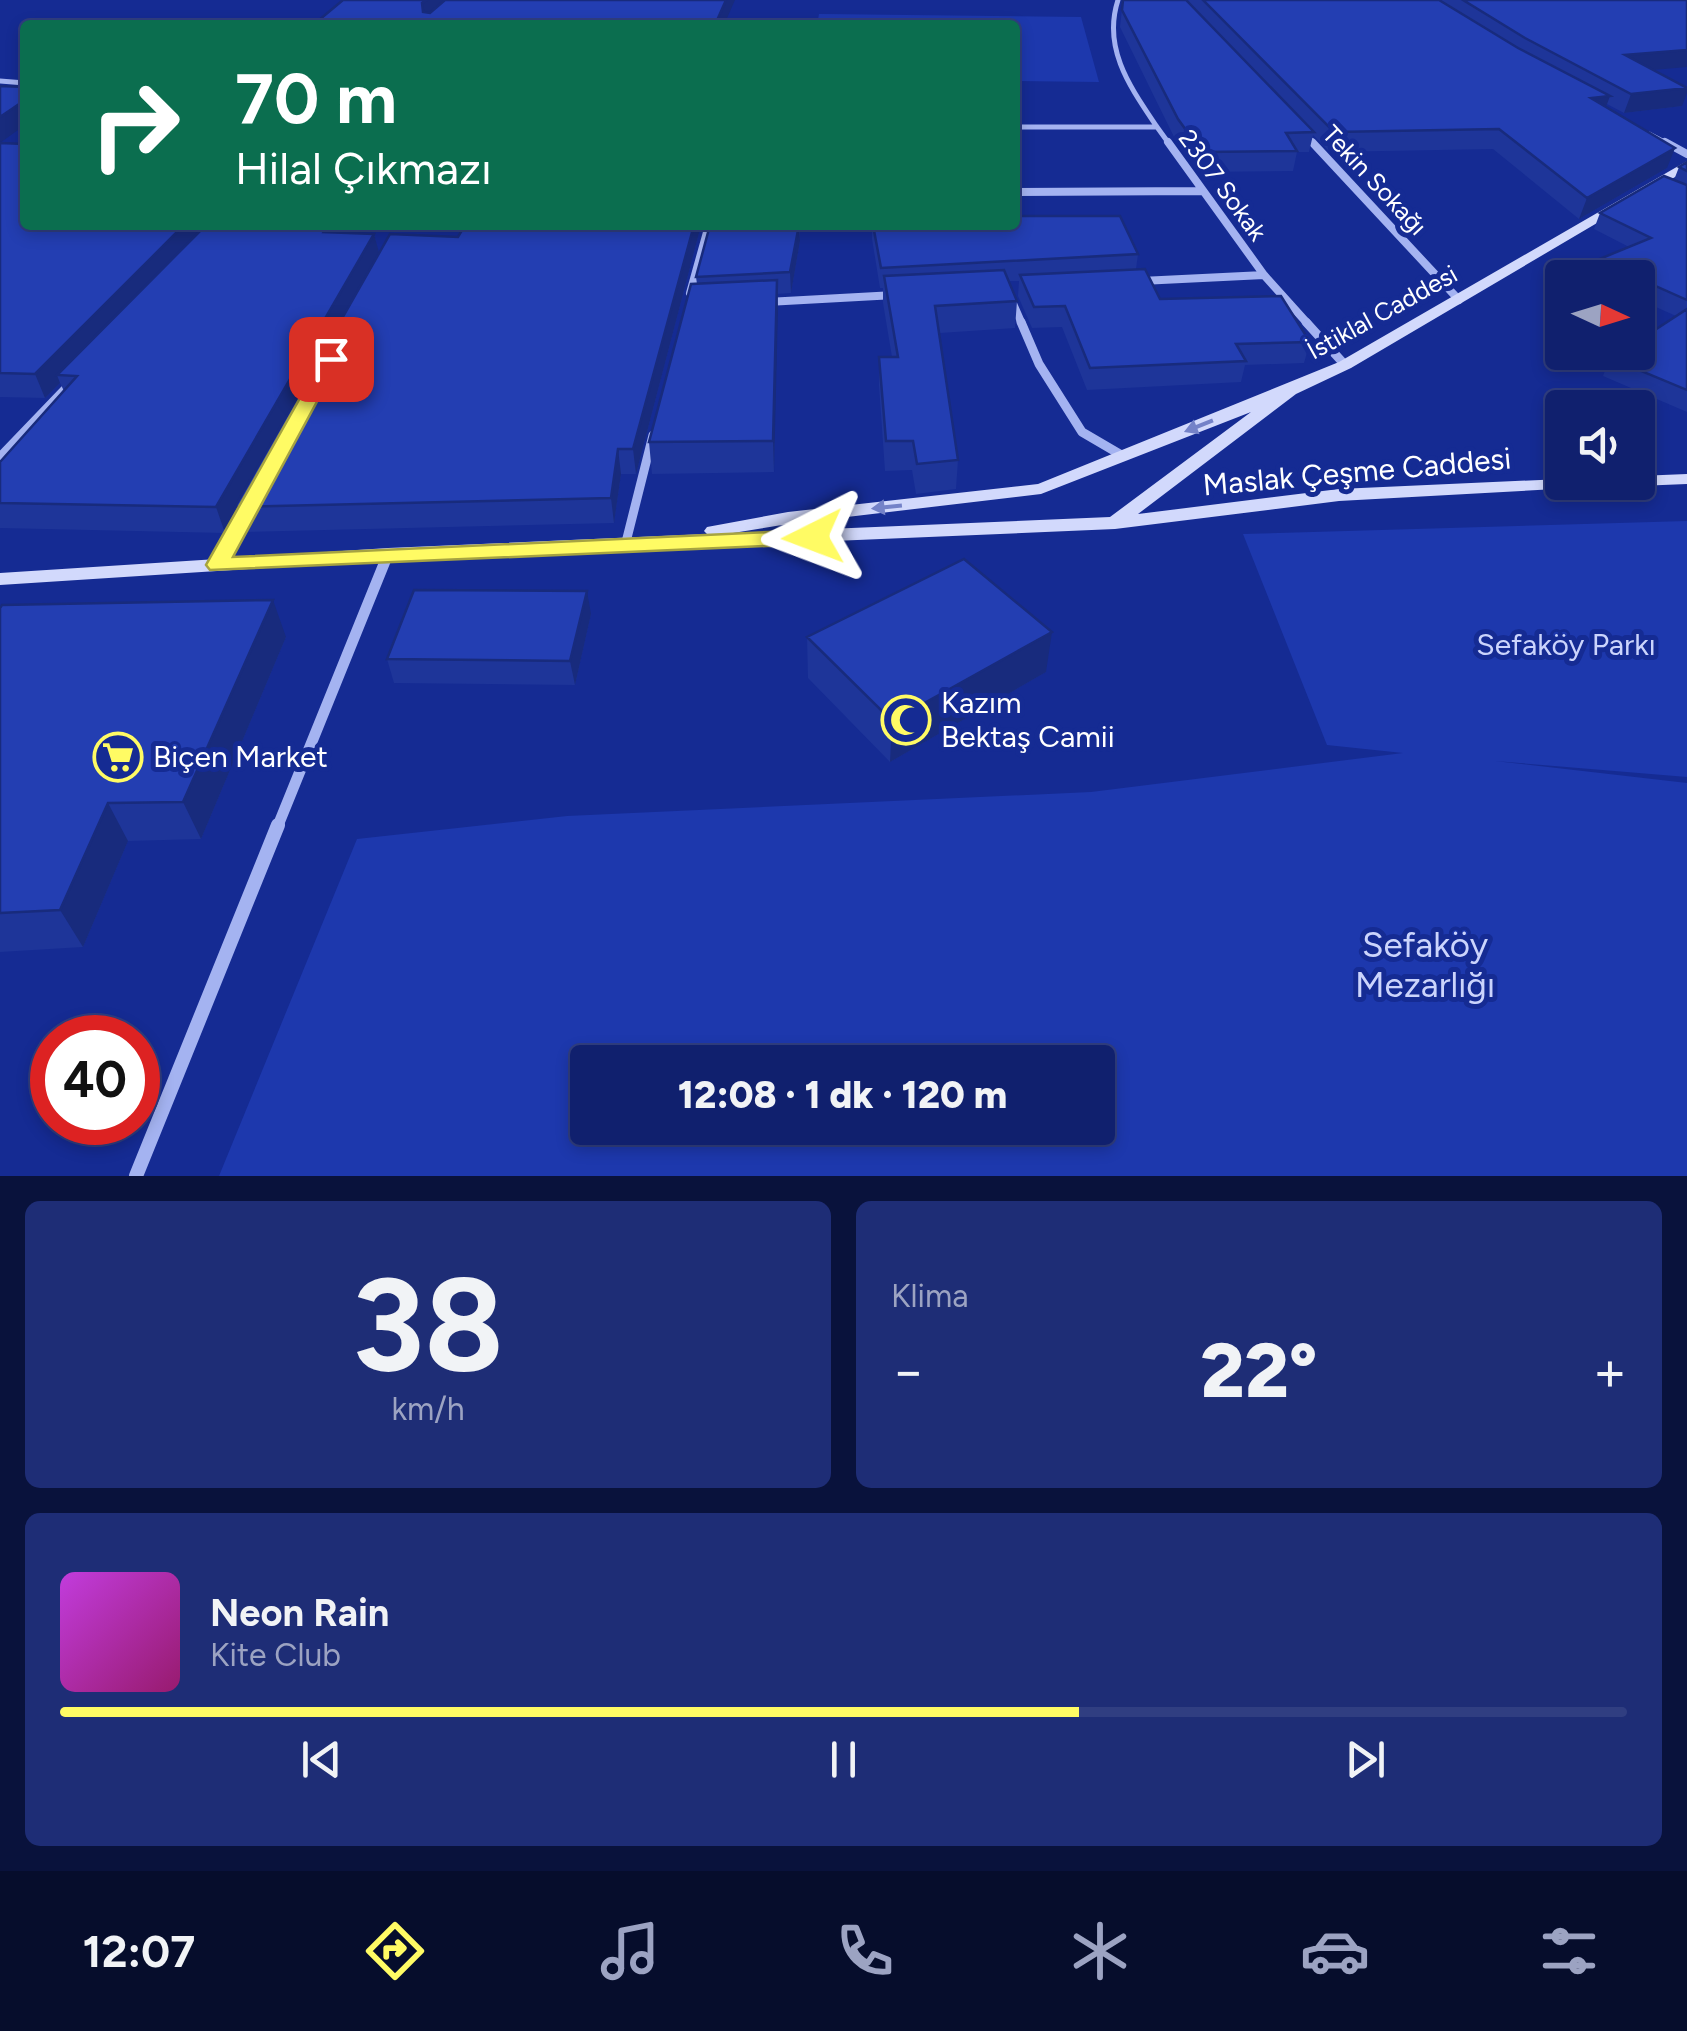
<!DOCTYPE html>
<html lang="tr">
<meta charset="utf-8">
<style>
:root{--surface:#10206e;--page:#1e2d76;--text:#f1f3f6;--muted:#9ca3c2;--line:#303e81;--accent:#fffb64}
body{margin:0;font-family:Figtree,sans-serif;background:var(--page);color:var(--text);height:100vh;display:flex;flex-direction:column;font-size:38px;white-space:nowrap}
*{box-sizing:border-box;margin:0}
p{font-size:32px;color:var(--muted)}
.icon{flex:none;width:55px;height:55px;fill:none;stroke:currentColor;stroke-width:2;stroke-linecap:round;stroke-linejoin:round}
.map{position:relative;height:1176px;overflow:hidden}
.details{display:flex;flex-direction:column;gap:25px;padding:25px;background:#09123c;flex:1}
.details>*{flex:none}
.hud{position:absolute;left:20px;top:20px;width:1000px;height:210px;border-radius:10px;box-shadow:0 5px 15px #0003,0 0 0 2px var(--line);background:#0b6e4f;color:#fff;overflow:hidden}
.needle{width:65px;rotate:94deg}
.controls{position:absolute;left:1545px;top:260px;display:grid;gap:20px}
.controls a{display:grid;place-items:center;width:110px;height:110px;border-radius:10px;background:var(--surface);box-shadow:0 5px 15px #0003,0 0 0 2px var(--line);font-size:50px}
.speed{position:absolute;left:30px;top:1015px;display:flex;gap:20px;font-size:50px;font-weight:700;text-align:center}
.speed>*{display:grid;place-content:center;width:130px;height:130px;border-radius:50%;background:var(--surface);box-shadow:0 5px 15px #0003,0 0 0 2px var(--line);line-height:1}
.speed .limit{border:15px solid #d22;background:#fff;color:#111}
.pin{position:absolute;display:grid;place-items:center;width:85px;height:85px;color:#fff;margin:-42px;border-radius:20px;box-shadow:0 5px 15px #0006}
.me{position:absolute;width:110px;margin:-55px;rotate:267deg;stroke-linejoin:round;filter:drop-shadow(0 0 8px #0008)}
.turn{display:flex;align-items:center;gap:35px;height:210px;padding:0 50px;font-size:45px}
.turn .icon{width:130px;height:130px;stroke-width:2.5}
.turn b{display:block;font-size:70px;line-height:85px}
.big{font-size:75px;font-weight:800;line-height:1.1}
.details .tile{flex:1;display:flex;flex-direction:column;justify-content:center;gap:15px;min-width:0;padding:0 35px;border-radius:15px;background:var(--page)}
.details .dial{align-items:center;gap:0}
.dial b{font-size:130px;line-height:1}
.song{display:flex;align-items:center;gap:30px}
.cover{width:120px;height:120px;border-radius:15px;background:linear-gradient(135deg,hsl(290 70% 55%),hsl(320 70% 35%))}
.played{height:10px;border-radius:5px;background:linear-gradient(90deg,var(--accent) 65%,var(--line) 65%)}
.keys{display:flex;justify-content:space-around;direction:ltr}
.heat{display:flex;justify-content:space-between;align-items:center;font-size:55px;direction:ltr}
.details .tiles{flex:1;display:grid;gap:25px;grid-template-columns:1fr 1fr}
.tile:last-child{grid-column:span 2}
.trip{position:absolute;left:570px;top:1045px;width:545px;height:100px;border-radius:10px;background:var(--surface);box-shadow:0 5px 15px #0003,0 0 0 2px var(--line);font-weight:800;line-height:100px;text-align:center}
.tab-bar{display:flex;height:160px;justify-content:space-around;align-items:center;background:#060d2c;color:var(--muted)}
.tab-bar .icon{width:70px;height:70px}
.tab-bar .selected{color:var(--accent)}
.tab-bar b{font-size:45px;color:var(--text)}
.map>svg:first-child{display:block}
.green{fill:#1d38ad;fill-rule:evenodd}
.lines{fill:none;stroke-linecap:round;stroke-linejoin:round}
.street-far4{stroke:#a4b3f1;stroke-width:5}
.street-far3{stroke:#a4b3f1;stroke-width:8}
.street-far2{stroke:#a4b3f1;stroke-width:9}
.street-far1{stroke:#a4b3f1;stroke-width:11}
.street{stroke:#a4b3f1;stroke-width:14}
.secondary{fill:#d2d9fc;fill-rule:evenodd}
.wall{fill:#1e3599}
.shaded-wall{fill:#182b7d}
.building{fill:#233eb2;stroke:#182b7d;stroke-width:2.5}
.oneway{fill:#7482c8}
.route{fill:#fffb64;stroke:#a6a341;stroke-width:2.5}
.labels{text-anchor:middle;stroke-width:10;stroke-linejoin:round;paint-order:stroke}
.far-street-label{font-size:25px;fill:#fff;stroke:#152b93}
.street-label{font-size:30px;fill:#fff;stroke:#152b93}
.park-label{font-size:30px;fill:#cbd4fc;stroke:#152b93}
.poi-label{font-size:30px;fill:#fff;stroke:#152b93;text-anchor:start}
.near-park-label{font-size:35px;fill:#cbd4fc;stroke:#152b93}
</style>
<div class="map">
<svg width="1687" height="1176" viewBox="0 0 1687 1176">
<rect width="100%" height="100%" fill="#152b93"/>
<!-- green -->
<path class="green" d="M819 14 1081 17 1099 82 1015 81V25H817Z
M1687 521V777L1495 761 1687 783V1176H219L357 839 567 816 1091 792 1403 753 1327 745 1243 534ZM588 1062H1098V1128H588Z"/>
<g class="lines">
<!-- street-far4 -->
<path class="street-far4" d="M1118 0C1102 49 1131 88 1157 127
M0 81 25 83
M1015 127H1157L1170 145
M1303 133 1314 145
M1649 134 1670 145"/>
<!-- street-far3 -->
<path class="street-far3" d="M1168 142 1264 275
M1312 142 1459 300
M1665 142 1687 154
M1015 192 1203 191
M1141 281 1264 275 1308 324
M690 293 709 225
M1011 299 1022 324
M767 302 895 295"/>
<!-- street-far2 -->
<path class="street-far2" d="M1021 322 1039 364 1082 432 1123 456
M1306 322 1345 365
M0 457 70 384
M625 546 653 435
M227 548 248 511"/>
<!-- street-far1 -->
<path class="street-far1" d="M217 565 228 546
M277 828 388 554"/>
<!-- street -->
<path class="street" d="M136 1176 278 825"/>
<!-- secondary -->
<path class="secondary" d="M1687 161V170L1351 368 1296 394 1138 514 1339 489 1562 479V482H1613L1610 486 1339 501 1115 529 388 560 0 585V573L388 548 707 534 704 531 707 527 788 512 1038 484 1339 362ZM1251 412 1110 517 733 533 788 524 1041 494Z
M1687 474V484L1638 486 1630 482H1638V476Z"/>
</g>
<!-- wall -->
<path class="wall" d="M1123 0 1191 5 1188 0H1687L1655 70 1682 106 1624 113 1607 104 1606 107 1667 168 1579 219 1493 149 1330 152 1313 135 1309 152H1297L1293 171 1199 172 1175 139 1120 27Z
M0 86 1 143 25 225H354L347 233 374 234 379 254 458 237 699 233 636 474H621L614 523 244 532 237 512 225 533 0 528V462L64 391 60 383 45 398 0 397Z
M1687 162V412L1603 376 1610 358 1676 316 1638 299V278L1590 277 1597 260 1629 247 1594 229 1600 213 1674 180 1679 167Z
M710 225H800V241L791 293 777 294 774 472 652 474 649 442 697 284 696 277Z
M872 225 1138 254 1136 269 1160 299 1310 342 1304 363 1245 365 1241 382 1087 390 1062 327 1032 328 1018 296 1019 281H1009L1017 301 1015 328 940 333 958 460 956 489 916 494 912 470 885 471 879 386V357H892L883 303V288H880L872 239Z
M0 608 286 637 201 839 128 841 83 947 0 952Z
M591 614 575 685 394 683 387 659Z
M807 637 1046 672 890 762 808 678Z"/>
<!-- shaded-wall -->
<path class="shaded-wall" d="M427 0H451L426 25 422 3Z
M726 0H735L724 25H715Z
M1687 50V67L1618 73 1625 55Z
M1687 88V93L1682 106 1624 113 1631 94Z
M1610 96 1603 115 1591 98Z
M25 100V125L0 143V117Z
M1675 148 1667 168 1579 219 1587 198Z
M184 225H213L57 375 60 383 45 398 35 374Z
M330 225H354L330 254 324 232Z
M694 225H699V233L636 474 633 449Z
M799 225 800 241 791 293 790 272Z
M374 234 380 256 235 507 237 512 225 533 216 507Z
M777 280 778 309 774 472 773 441Z
M618 449 621 474 614 523 611 498Z
M587 591 591 614 575 685 570 661Z
M273 600 286 637 201 839 183 802Z
M1052 632 1046 672 890 762 892 721Z
M108 803 128 841 83 947 60 910Z"/>
<!-- building -->
<path class="building" d="M343 0H427L422 3 423 12 430 13 445 0H726L715 25H313Z
M1123 0H1186L1314 132 1286 133 1297 151 1202 152 1178 119 1122 10Z
M1203 0H1439L1518 48 1610 96 1591 98 1675 148 1587 198 1499 129 1334 132Z
M1463 0H1687V50L1625 55 1687 88 1631 94 1525 38Z
M0 86 25 87V100L0 117Z
M0 143 25 144V225H184L35 374 0 373Z
M1687 162V171L1679 167Z
M1664 176 1687 185V300L1597 260 1651 238 1600 213Z
M1015 216H1120L1138 254 881 268 873 225H1015Z
M206 225H330L324 232 374 234 216 507 0 503V462L77 376 57 375Z
M465 225H694L633 449H618L611 498 235 507 390 234 458 237Z
M710 225H799L790 272 696 277Z
M1145 269 1160 299 1281 296 1310 342 1236 344 1246 361 1090 368 1065 306 1034 307 1020 275Z
M1004 270 1017 301 935 306 958 460 917 464 913 441H886L879 357H898L884 276Z
M777 280 773 441 649 442 691 284Z
M1687 309V390L1610 358 1619 352H1638V341Z
M964 559 1052 632 892 721 807 637Z
M414 590 587 591 570 661 387 659Z
M273 600 183 802 108 803 60 910 0 913V608L2 605Z"/>
<!-- one-way arrows -->
<defs><path id="oneway-solid" d="M-6-.8H1V-3.2L6.5 0L1 3.2V.8H-6Z" transform="scale(2.5)"/></defs>
<g class="oneway">
<use href="#oneway-solid" transform="translate(1199 426) rotate(158)"/>
<use href="#oneway-solid" transform="translate(887 507) rotate(174)"/>
</g>
<!-- route -->
<path class="route" d="M331 354 340 359 233 557 813 530 824 537 813 544 210 570 206 565 322 359Z"/>
<!-- icons -->
<defs>
<g id="mosque-ring" transform="scale(2.5)"><circle r="9.5" fill="#152b93" stroke="#fffb64" stroke-width="1.5"/><path d="M3.5-4.9A6 6 0 1 0 3.5 4.9A5 5 0 1 1 3.5-4.9Z" fill="#fffb64"/></g>
<g id="supermarket-ring" transform="scale(2.5)"><circle r="9.5" fill="#152b93" stroke="#fffb64" stroke-width="1.5"/><path d="M-6-5.5h2.5l.6 2H6L4.5 2H-2.5L-4.4-4H-6ZM-1.5 3.2a1.3 1.3 0 1 0 .1 0ZM3 3.2a1.3 1.3 0 1 0 .1 0Z" fill="#fffb64"/></g>
</defs>
<g fill-rule="evenodd">
<use href="#mosque-ring" x="906" y="720"/>
<use href="#supermarket-ring" x="118" y="757"/>
</g>
<g class="labels">
<!-- far-street labels -->
<g class="far-street-label">
<text transform="translate(1375 180) rotate(47)" y="9">Tekin Sokağı</text>
<text transform="translate(1223 185) rotate(54)" y="9">2307 Sokak</text>
<text transform="translate(1382 312) rotate(-29)" y="9">İstiklal Caddesi</text>
</g>
<!-- street labels -->
<g class="street-label">
<text transform="translate(1357 472) rotate(-5)" y="10">Maslak Çeşme Caddesi</text>
</g>
<!-- park labels -->
<g class="park-label">
<text x="1566" y="655">Sefaköy Parkı</text>
</g>
<!-- poi labels -->
<g class="poi-label">
<text x="941" y="713">Kazım<tspan x="941" dy="34">Bektaş Camii</tspan></text>
<text x="153" y="767">Biçen Market</text>
</g>
<!-- near-park labels -->
<g class="near-park-label">
<text x="1425" y="957">Sefaköy<tspan x="1425" dy="40">Mezarlığı</tspan></text>
</g>
</g>
</svg>
<div class="controls">
<a><svg class="needle" viewBox="-14 -14 28 28"><path d="M0-13l5 13h-10z" fill="#e53935"/><path d="M0 13l5-13h-10z" fill="#9ca3c2"/></svg></a>
<a><svg class="icon" aria-label="sound" viewBox="0 0 24 24"><path d="M4 9h4l5-4v14l-5-4H4zM17 9q2 3 0 6"/></svg></a>
</div>
<div class="speed"><div class="limit">40</div></div>
<div class="pin" style="left:331px;top:359px;background:#d93025"><svg class="icon" aria-label="arrive" viewBox="0 0 24 24"><path d="M6 21V4h12l-3 4 3 4H6"/></svg></div>
<svg class="me" style="left:813px;top:537px" viewBox="-20 -20 40 40"><path d="M0-17L14 15 0 8-14 15z" fill="#fffb64" stroke="#fff" stroke-width="4"/></svg>
<div class="trip">12:08 · 1 dk · 120 m</div>
<div class="hud">
<div class="turn"><svg class="icon" aria-label="right" viewBox="0 0 24 24"><path d="M7 20v-9h11M14 6l5 5-5 5"/></svg><div><b>70 m</b>Hilal Çıkmazı</div></div>
</div>
</div>
<section class="details">
<div class="tiles">
<div class="tile dial"><b>38</b><p>km/h</p></div>
<div class="tile"><p>Klima</p>
<div class="heat"><a>−</a><b class="big">22°</b><a>+</a></div>
</div>
<div class="tile">
<div class="song"><i class="cover"></i><div><b>Neon Rain</b><p>Kite Club</p></div></div>
<div class="played"></div>
<div class="keys"><svg class="icon" aria-label="previous" viewBox="0 0 24 24"><path d="M18 5L8 12l10 7zM5 5v14"/></svg><svg class="icon" aria-label="pause" viewBox="0 0 24 24"><path d="M8 5v14M16 5v14"/></svg><svg class="icon" aria-label="next" viewBox="0 0 24 24"><path d="M6 5l10 7-10 7zM19 5v14"/></svg></div>
</div>
</div>
</section>
<nav class="tab-bar">
<b>12:07</b>
<svg class="icon selected" aria-label="directions" viewBox="0 0 24 24"><path d="M12 3l9 9-9 9-9-9zM9 14v-3h6M13 9l2 2-2 2"/></svg>
<svg class="icon" aria-label="music" viewBox="0 0 24 24"><path d="M9 18V5l10-2v13"/><circle cx="6" cy="18" r="3"/><circle cx="16" cy="16" r="3"/></svg>
<svg class="icon" aria-label="phone" viewBox="0 0 24 24"><path d="M5 4h4l2 5-3 2q2 4 5 5l2-3 5 2v4C11 20 4 13 5 4z"/></svg>
<svg class="icon" aria-label="climate" viewBox="0 0 24 24"><path d="M12 3v18M4 7l16 10M4 17L20 7"/></svg>
<svg class="icon" aria-label="car" viewBox="0 0 24 24"><path d="M5 17H2v-5l4-1 3-4h7l3 4 3 1v5h-3M9 17h6M6 11h13"/><circle cx="7" cy="17" r="2"/><circle cx="17" cy="17" r="2"/></svg>
<svg class="icon" aria-label="filters" viewBox="0 0 24 24"><path d="M4 7h16M4 17h16"/><circle cx="9" cy="7" r="2"/><circle cx="15" cy="17" r="2"/></svg>
</nav>
